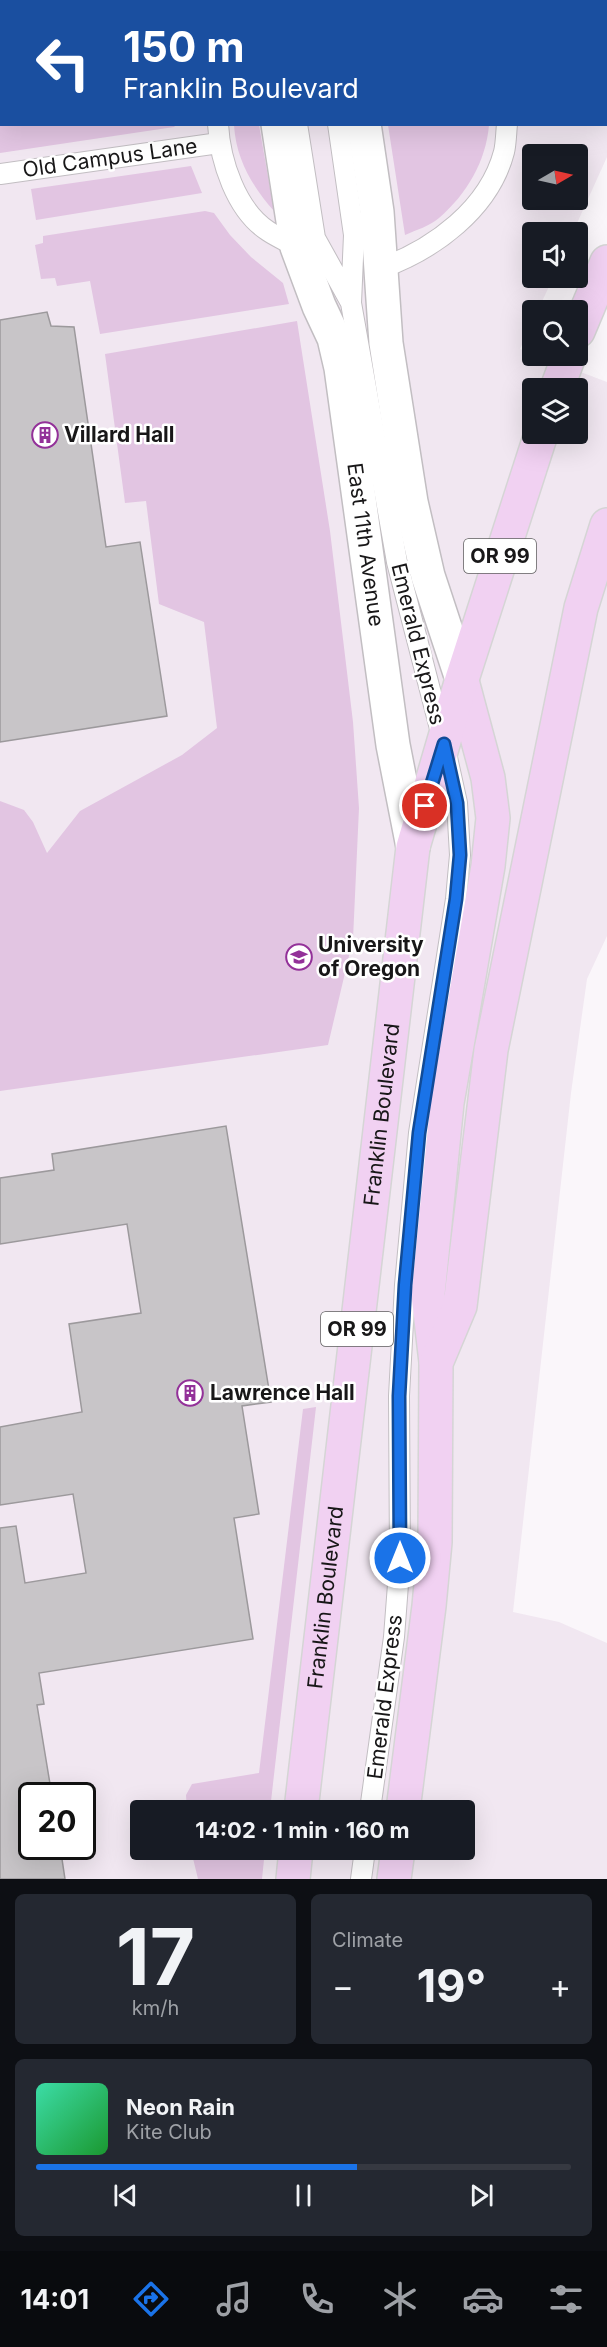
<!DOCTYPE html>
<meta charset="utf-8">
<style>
:root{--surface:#171b24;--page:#242831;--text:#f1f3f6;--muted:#9ea1a6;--line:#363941;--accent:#1a73e8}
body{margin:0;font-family:Inter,sans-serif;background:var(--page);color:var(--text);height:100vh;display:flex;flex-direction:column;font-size:22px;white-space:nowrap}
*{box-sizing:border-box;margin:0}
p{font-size:20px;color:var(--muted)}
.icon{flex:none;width:33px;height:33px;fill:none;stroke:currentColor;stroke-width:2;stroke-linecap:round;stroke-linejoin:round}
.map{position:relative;height:1879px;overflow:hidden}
.details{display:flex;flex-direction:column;gap:15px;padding:15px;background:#0d0f14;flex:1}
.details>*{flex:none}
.banner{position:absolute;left:0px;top:0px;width:608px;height:126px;box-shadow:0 6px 24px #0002;background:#1a4fa0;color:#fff;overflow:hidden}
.needle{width:39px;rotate:81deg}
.tools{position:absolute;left:522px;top:144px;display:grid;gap:12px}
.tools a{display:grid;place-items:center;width:66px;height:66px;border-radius:6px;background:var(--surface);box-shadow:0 6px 24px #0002;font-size:30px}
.speed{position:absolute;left:18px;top:1782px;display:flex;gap:12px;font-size:30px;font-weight:700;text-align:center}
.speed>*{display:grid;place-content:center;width:78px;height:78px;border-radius:50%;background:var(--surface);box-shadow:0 6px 24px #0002;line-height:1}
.speed .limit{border:3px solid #111;border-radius:9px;background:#fff;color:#111}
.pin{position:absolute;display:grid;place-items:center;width:51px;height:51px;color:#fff;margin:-26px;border:3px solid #fff;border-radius:50%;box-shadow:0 2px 6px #0007}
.me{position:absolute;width:66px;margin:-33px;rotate:0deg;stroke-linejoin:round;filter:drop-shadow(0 0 4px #0008)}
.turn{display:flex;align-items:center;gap:21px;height:126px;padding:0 24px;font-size:27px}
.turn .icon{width:78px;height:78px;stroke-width:2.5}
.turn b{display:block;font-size:42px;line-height:51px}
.big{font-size:45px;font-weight:700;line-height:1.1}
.details .tile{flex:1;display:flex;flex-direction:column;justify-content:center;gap:9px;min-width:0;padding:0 21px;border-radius:9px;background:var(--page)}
.details .dial{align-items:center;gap:0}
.dial b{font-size:78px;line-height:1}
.song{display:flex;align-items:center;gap:18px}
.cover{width:72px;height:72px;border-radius:9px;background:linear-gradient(135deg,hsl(160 70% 55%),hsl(130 70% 35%))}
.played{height:6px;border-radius:3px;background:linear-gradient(90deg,var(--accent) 60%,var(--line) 60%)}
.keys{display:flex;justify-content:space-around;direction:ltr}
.heat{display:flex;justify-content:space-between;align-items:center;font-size:33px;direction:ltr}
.details .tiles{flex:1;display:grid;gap:15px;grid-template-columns:1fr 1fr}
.tile:last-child{grid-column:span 2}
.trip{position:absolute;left:130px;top:1800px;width:345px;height:60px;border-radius:6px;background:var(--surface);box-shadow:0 6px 24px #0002;font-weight:700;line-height:60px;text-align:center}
.tabs{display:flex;height:96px;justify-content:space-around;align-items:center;background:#090b0e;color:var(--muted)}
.tabs .icon{width:42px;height:42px}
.tabs .current{color:var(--accent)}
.tabs b{font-size:27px;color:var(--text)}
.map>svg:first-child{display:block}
.built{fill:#f1e7f1;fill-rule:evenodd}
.green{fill:#e2c5e2}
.building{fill:#c8c5c8;stroke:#9c999c;stroke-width:1.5}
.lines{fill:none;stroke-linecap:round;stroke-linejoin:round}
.lane-casing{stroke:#c2bec2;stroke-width:22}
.secondary-casing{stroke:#c2bec2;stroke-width:36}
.primary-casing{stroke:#d5d5d5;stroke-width:36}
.lane{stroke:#fff;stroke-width:20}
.secondary{stroke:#fff;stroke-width:33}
.primary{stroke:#f1d1f2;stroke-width:33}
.route-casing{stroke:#114b97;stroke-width:15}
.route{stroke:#1a73e8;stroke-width:10}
.labels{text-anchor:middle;stroke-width:5;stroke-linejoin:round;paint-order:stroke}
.shield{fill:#fff;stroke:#5d5d5d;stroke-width:1.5}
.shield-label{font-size:20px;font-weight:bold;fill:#181718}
.street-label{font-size:21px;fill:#181718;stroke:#fff}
.poi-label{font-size:21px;font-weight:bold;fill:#181718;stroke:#fff;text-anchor:start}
</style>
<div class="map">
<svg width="607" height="1879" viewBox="0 0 607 1879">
<rect width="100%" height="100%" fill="#faf6fa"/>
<!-- built -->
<path class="built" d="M0 0H607V157L573 232H532V278H553L538 310H532V323L520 349 607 382V936L587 979 571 1093 513 1612 559 1622 607 1643V1879H0ZM2 2H606V124H2ZM532 154H578V200H532ZM532 388H578V434H532ZM32 1796H82V1846H32ZM141 1810H465V1850H141Z"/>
<!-- green -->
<path class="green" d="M0 112 2 124 176 125 174 127 0 153Z
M234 125H259L274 211C252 186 236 159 234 125Z
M388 125H489C486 161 467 194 439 218 430 226 416 230 405 235Z
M191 166 202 193 36 220 31 189Z
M205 211 214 213 230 235 251 257 283 283 289 304 100 334 90 281 57 286 55 278 41 279 35 245 43 243V236Z
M297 321 330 531 353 722 359 808 353 939 328 1045 0 1091V801L24 810 33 822 47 853 80 811 182 755 217 728 204 622 159 604 146 501 125 503 105 354Z
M316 1407 270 1810H187L186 1795 192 1784 259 1773 303 1409Z
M191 1850H265L262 1879H198Z"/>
<!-- building -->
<path class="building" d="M47 312 51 326 74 327 106 547 140 542 167 716 0 742V320Z
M226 1126 271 1402 242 1406 259 1514 234 1518 253 1639 39 1673 44 1704 37 1705 52 1796H32V1846H60L65 1879H0V1528L16 1526 25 1583 86 1573 73 1494 0 1505V1427L82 1412 69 1324 141 1313 127 1224 0 1244V1178L54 1170 52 1154Z"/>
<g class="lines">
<!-- lane casing -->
<g class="lane-casing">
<path id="lane" d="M277 0V2
M319 0V2
M218 124C220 161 236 210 268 231 277 237 288 242 297 247
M297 124 315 238 351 303
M338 124 354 235 351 303 397 562 444 744 457 803 460 855 456 899 419 1133 405 1285 399 1396 400 1558 394 1637 370 1810
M0 174 219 143
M382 268C434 249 489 209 504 152 506 144 506 134 507 124
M361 1879 365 1850"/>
</g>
<!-- secondary casing -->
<g class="secondary-casing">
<g id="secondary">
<path d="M259 0V2"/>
<path d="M344 0V2"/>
<path id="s1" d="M278 124 297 247 319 306 334 338 341 368 393 745 413 847"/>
<path d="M364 124 377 212 386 343 411 502 428 576 462 679"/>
</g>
</g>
<!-- primary casing -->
<g class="primary-casing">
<g id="primary">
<path d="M459 0 466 2"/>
<path d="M606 6H607"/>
<path d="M578 331 607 262"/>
<path d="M557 388 569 356"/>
<path d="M436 1362 428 1294 447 1103 488 866 493 818 488 778 462 681"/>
<path id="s2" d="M301 1810 413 847 462 679 541 434"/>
<path d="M403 1810 429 1606 435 1542 436 1363 460 1306 491 1050 581 608 607 525"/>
<path d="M293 1879 296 1850"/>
<path d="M394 1879 398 1850"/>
</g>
</g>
<!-- lane -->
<use href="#lane" class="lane"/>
<!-- secondary -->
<use href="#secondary" class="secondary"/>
<!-- primary -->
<use href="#primary" class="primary"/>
</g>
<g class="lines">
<!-- route casing -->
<g class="route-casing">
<path id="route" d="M400 1558 399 1396 405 1285 419 1133 456 899 460 855 457 803 444 744 425 806"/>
</g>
<!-- route -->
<use href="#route" class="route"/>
</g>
<!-- icons -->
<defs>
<g id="building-ring" transform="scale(1.35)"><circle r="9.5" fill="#fff" stroke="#933199" stroke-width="1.5"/><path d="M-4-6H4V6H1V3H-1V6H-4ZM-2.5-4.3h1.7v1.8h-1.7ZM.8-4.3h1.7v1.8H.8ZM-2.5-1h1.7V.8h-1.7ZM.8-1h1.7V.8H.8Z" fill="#933199"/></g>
<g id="university-ring" transform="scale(1.35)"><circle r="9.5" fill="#fff" stroke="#933199" stroke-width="1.5"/><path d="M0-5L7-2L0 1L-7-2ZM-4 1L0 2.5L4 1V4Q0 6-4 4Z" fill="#933199"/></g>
</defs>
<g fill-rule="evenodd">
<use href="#building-ring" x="45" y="435"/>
<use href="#university-ring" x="299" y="957"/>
<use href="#building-ring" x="190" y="1393"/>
</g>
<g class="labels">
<!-- shield labels -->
<g class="shield">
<rect x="464" y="539" width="72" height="34" rx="4.5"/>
<rect x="321" y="1312" width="72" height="34" rx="4.5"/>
</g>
<g class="shield-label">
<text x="500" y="563">OR 99</text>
<text x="357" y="1336">OR 99</text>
</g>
<!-- street labels -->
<g class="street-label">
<text transform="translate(110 158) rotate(-8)" y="7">Old Campus Lane</text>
<text dy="7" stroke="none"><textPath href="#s1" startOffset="432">East 11th Avenue</textPath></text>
<text transform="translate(418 644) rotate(76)" y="7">Emerald Express</text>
<text dy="7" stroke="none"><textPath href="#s2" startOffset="700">Franklin Boulevard</textPath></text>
<text dy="7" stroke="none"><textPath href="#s2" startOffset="214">Franklin Boulevard</textPath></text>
<text transform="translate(385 1697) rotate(-83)" y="7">Emerald Express</text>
</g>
<!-- poi labels -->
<g class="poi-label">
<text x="64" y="442">Villard Hall</text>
<text x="318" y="952">University<tspan x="318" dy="24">of Oregon</tspan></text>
<text x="210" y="1400">Lawrence Hall</text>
</g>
</g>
</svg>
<div class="tools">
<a><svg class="needle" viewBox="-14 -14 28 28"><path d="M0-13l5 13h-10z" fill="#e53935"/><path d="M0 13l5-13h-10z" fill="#9ea1a6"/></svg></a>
<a><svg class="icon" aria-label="sound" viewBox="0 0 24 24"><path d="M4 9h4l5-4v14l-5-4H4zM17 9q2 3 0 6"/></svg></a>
<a><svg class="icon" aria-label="search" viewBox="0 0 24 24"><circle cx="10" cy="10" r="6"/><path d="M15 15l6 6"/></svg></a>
<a><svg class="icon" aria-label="layers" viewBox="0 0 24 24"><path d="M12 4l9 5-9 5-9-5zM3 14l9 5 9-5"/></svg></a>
</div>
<div class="speed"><div class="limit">20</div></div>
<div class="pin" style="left:425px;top:806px;background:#d93025"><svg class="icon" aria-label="arrive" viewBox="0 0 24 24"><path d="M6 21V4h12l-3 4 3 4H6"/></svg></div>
<svg class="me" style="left:400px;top:1558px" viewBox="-20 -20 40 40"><circle r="17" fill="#1a73e8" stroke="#fff" stroke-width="3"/><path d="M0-11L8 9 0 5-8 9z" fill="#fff"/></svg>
<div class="trip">14:02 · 1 min · 160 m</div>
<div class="banner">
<div class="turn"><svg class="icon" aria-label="left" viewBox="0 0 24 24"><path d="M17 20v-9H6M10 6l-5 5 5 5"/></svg><div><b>150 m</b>Franklin Boulevard</div></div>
</div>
</div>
<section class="details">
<div class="tiles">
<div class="tile dial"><b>17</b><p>km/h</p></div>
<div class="tile"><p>Climate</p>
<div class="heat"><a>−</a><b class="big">19°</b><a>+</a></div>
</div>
<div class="tile">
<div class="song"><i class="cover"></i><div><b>Neon Rain</b><p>Kite Club</p></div></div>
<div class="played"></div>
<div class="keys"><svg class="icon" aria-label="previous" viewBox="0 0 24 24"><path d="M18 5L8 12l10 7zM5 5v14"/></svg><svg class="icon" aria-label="pause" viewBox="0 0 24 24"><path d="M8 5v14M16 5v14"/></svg><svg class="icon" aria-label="next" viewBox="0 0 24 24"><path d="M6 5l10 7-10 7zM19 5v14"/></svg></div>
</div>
</div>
</section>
<nav class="tabs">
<b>14:01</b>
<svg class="icon current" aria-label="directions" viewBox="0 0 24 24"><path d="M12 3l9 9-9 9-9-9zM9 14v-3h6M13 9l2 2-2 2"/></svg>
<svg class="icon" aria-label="music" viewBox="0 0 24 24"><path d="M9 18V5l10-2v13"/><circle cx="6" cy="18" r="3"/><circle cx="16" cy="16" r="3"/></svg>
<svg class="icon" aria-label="phone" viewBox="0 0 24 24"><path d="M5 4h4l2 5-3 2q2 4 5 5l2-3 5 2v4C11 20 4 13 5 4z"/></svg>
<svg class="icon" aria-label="climate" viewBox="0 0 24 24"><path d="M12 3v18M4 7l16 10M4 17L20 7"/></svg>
<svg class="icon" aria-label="car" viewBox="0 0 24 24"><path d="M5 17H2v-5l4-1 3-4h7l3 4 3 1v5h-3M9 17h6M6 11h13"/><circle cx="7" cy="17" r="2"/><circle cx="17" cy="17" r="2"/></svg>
<svg class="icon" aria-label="filters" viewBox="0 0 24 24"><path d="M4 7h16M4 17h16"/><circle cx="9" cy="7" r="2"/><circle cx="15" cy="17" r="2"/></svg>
</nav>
